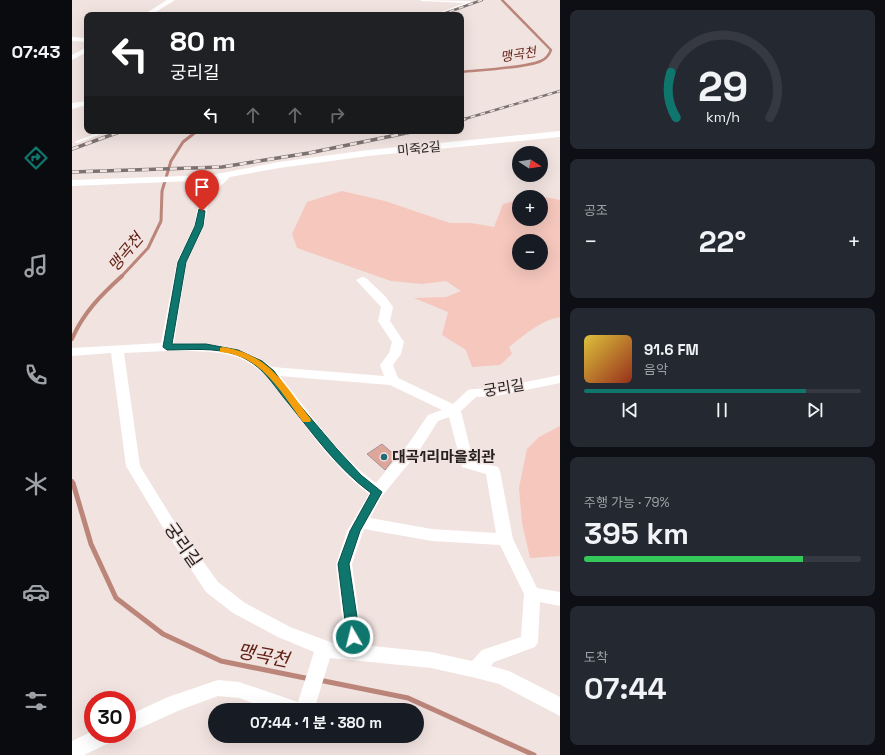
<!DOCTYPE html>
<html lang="ko">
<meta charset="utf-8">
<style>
:root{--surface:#171b24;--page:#242831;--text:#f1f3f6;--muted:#9ea1a6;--line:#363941;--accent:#0f766e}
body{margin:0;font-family:"Space Grotesk","Noto Sans KR",sans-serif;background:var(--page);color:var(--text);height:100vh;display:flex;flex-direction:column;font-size:15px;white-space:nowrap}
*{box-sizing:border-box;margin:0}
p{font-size:13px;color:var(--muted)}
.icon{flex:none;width:22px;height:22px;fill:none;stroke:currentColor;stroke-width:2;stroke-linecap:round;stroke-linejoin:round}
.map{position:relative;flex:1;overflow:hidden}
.side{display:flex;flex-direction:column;gap:10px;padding:10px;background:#0d0f14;width:325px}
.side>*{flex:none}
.hud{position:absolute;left:12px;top:12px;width:380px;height:122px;border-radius:8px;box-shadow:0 4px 16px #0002;background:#202124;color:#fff;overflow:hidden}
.needle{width:26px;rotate:102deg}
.buttons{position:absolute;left:440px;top:146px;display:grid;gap:8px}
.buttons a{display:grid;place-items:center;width:36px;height:36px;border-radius:50%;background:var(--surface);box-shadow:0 4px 16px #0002;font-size:20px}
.speed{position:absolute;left:12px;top:691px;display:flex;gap:8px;font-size:20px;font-weight:700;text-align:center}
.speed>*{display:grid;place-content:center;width:52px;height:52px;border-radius:50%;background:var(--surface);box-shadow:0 4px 16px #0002;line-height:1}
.speed .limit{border:6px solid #d22;background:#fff;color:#111}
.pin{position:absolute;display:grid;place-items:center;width:34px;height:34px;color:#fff;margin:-41px -17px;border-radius:50% 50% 50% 0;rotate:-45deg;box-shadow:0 0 4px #0007}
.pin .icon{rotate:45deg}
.me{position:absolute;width:44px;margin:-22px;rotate:352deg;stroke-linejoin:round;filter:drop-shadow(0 0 3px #0008)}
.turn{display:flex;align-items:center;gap:14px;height:84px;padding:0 20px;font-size:18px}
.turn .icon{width:52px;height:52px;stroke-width:2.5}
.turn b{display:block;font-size:28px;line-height:34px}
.lanes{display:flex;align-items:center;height:38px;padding:0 20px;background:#0003;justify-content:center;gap:20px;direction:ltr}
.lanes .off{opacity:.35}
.big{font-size:30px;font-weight:700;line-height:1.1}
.side .card{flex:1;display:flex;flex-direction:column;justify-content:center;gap:6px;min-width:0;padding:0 14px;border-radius:8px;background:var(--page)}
.side .dial{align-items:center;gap:0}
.dial svg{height:104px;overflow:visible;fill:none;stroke:var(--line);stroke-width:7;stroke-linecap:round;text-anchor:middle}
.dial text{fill:var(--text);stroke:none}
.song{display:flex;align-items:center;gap:12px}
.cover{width:48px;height:48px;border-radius:6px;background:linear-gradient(135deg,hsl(50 70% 55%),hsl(10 70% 35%))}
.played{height:4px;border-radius:2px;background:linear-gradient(90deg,var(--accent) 80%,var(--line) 80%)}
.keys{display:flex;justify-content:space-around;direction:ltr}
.heat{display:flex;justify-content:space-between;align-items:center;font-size:22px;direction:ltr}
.charge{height:6px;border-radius:3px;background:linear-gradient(90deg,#34c759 79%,var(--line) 0)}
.trip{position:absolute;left:136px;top:703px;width:216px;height:40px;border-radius:20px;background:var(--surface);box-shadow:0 4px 16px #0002;font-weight:700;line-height:40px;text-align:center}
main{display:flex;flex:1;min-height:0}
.tab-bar{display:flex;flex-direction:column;width:72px;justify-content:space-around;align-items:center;background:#090b0e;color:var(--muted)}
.tab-bar .icon{width:28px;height:28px}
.tab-bar .selected{color:var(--accent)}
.tab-bar b{font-size:18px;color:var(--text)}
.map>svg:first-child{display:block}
.green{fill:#f5c7bd;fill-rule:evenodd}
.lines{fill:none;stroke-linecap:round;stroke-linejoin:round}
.stream-far3{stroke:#bb857a;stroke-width:2.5}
.stream-far2{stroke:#bb857a;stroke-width:3}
.stream-far1{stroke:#bb857a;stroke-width:4}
.stream{stroke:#bb857a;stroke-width:5}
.building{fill:#dea69b;stroke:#a29593}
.lane{fill:#fff;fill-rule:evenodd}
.street{fill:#fff;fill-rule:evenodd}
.rail-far1-casing{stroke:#7c7371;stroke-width:2.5}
.rail-casing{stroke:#7c7371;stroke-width:3.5}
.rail-far1{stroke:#f1e3e0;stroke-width:1.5;stroke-dasharray:5;stroke-linecap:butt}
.rail{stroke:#f1e3e0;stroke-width:2.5;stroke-dasharray:7;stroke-linecap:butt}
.route{fill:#0f766e;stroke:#0a4d48}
.slow{fill:#f59e0b}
.poi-dot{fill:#216a76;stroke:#f1e3e0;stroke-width:1.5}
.labels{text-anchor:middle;stroke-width:3;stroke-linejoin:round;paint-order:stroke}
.far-water-label{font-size:13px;font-style:italic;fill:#632015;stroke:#f1e3e0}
.far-street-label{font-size:13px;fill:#25201f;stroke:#f1e3e0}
.street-label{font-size:15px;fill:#25201f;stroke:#f1e3e0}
.poi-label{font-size:15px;font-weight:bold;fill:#25201f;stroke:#f1e3e0;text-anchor:start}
.water-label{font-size:16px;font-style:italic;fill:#632015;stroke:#f1e3e0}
.near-street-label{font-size:18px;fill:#25201f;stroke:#f1e3e0}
.near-water-label{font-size:19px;font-style:italic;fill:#632015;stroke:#f1e3e0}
</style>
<main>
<nav class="tab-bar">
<b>07:43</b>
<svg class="icon selected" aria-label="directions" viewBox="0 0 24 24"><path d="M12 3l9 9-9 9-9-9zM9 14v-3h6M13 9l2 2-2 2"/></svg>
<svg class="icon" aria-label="music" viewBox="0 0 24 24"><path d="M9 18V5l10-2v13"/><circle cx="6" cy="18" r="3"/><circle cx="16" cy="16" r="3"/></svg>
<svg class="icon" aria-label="phone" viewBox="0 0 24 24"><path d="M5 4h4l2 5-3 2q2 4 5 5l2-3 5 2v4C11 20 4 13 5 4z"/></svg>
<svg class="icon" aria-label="climate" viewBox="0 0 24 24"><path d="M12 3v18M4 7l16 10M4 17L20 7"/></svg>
<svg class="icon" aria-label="car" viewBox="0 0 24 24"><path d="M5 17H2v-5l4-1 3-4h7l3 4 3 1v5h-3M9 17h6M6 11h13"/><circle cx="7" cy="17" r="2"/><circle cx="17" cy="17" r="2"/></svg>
<svg class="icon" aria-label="filters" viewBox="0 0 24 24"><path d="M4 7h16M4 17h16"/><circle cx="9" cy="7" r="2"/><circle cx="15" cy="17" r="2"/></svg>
</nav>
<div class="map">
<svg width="488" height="755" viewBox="0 0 488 755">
<rect width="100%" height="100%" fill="#f1e3e0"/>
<!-- green -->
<path class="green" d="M270 191 313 201 378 223H399L422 227 431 204 447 200V219H469V197H464L467 196 488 200V317C469 320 452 335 437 347L440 354 428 365 400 367 394 350 370 335 376 312 342 298 374 297 389 291 374 281 350 284 319 281 225 248 220 234 235 202ZM447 241H469V263H447Z
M488 426V556L458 558 450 523 447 488 455 449 467 437Z"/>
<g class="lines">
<!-- stream-far3 -->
<path class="stream-far3" d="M389 72C407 70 454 68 469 61 474 59 477 55 479 50L430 0"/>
<!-- stream-far2 -->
<path class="stream-far2" d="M49 277 76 248 89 221 90 191 99 161 111 142 125 131"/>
<!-- stream-far1 -->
<path class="stream-far1" d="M0 339C11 313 29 295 50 276
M0 481 1 484"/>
<!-- stream -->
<path class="stream" d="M1 483 19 544 44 598 91 634 149 661 238 679
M247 680 336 698 462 755"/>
</g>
<!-- building -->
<path class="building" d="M310 444 324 456 313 470 295 454Z"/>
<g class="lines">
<!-- lane -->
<path class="lane" d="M348 0 398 1 400 2 367 15H362L393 3 350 1Z
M31 131H37L5 143 2 142Z"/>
<!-- street -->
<path class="street" d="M95 0H103L79 15H71Z
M0 37 15 38V42L0 41Z
M15 47V52L0 60V55Z
M15 101V105L0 109V103Z
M488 131V137L296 156 207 168 158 177 138 196 132 226 115 261 102 343C137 343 171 345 200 367L312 376 308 365 317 353 320 342 306 321 309 307 284 280 290 277 294 278 313 296 321 307 318 321 332 342 329 354 321 365 326 378 381 404 396 390 401 389 423 388 488 375V383L423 396 404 397 389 411 401 460 426 467 428 471 441 539 465 588 488 592V606L468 602 466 642 463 647 422 662 419 666 437 671 488 697V716L427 684 404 678 359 668 258 658 242 710H200L167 698 146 696 108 710 55 734V716L96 697 146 680 167 682 226 702 242 652 206 637 161 613 134 592 90 526 54 466 39 353 0 356V348L89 343 105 261 122 226 128 195 144 180 0 186V180L139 175 207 162 296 150ZM95 351C117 351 140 350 162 356 198 367 224 416 247 444 262 462 278 480 297 494L275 531 264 564 273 644 261 643 218 627 173 603 146 582 100 518 68 466 52 353ZM208 376 318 385 370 410 356 415 337 443 304 483C266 456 238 413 208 376ZM377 417 390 467 414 474 424 533 360 529 298 518 310 496 347 451 366 421ZM292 529 360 541 428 545 452 594 449 637 410 650 400 661 359 652 291 645 280 564Z
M21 731V734H46L43 740 12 755H0V741Z"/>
<!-- rail-far1 casing -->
<g class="rail-far1-casing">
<path id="rail-far1" d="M368 15 410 0
M389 120 488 91"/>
</g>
<!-- rail casing -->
<g class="rail-casing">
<path id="rail" d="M389 120 393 119
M0 149 50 131
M0 172 150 167 237 153 344 131"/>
</g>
<!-- rail-far1 -->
<use href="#rail-far1" class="rail-far1"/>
<!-- rail -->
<use href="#rail" class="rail"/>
</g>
<!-- route -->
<path class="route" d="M127 209 133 211 131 226 114 262 100 344H134L166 350 190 361 202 371 219 395 265 449 289 475 310 492 288 531 277 564 288 637 286 641 281 643 277 641 275 637 266 564 278 531 299 493C266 469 242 435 217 404 200 384 191 365 165 355 143 347 117 350 95 350L91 347 106 262 123 226Z"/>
<!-- slow -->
<path class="slow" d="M151 347C198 355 211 383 238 418L239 420 238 422H231C213 398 195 364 163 355 159 353 153 353 148 352V348Z"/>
<!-- markers -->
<circle class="poi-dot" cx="312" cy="457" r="4"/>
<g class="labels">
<!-- far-water labels -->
<g class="far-water-label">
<text transform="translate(446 54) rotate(-9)" y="5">맹곡천</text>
</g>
<!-- far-street labels -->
<g class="far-street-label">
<text transform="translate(347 148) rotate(-6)" y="5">미죽2길</text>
</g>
<!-- street labels -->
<g class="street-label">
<text transform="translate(432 388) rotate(-9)" y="5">궁리길</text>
</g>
<!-- poi labels -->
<g class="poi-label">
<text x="320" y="462">대곡1리마을회관</text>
</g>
<!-- water labels -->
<g class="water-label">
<text transform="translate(53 252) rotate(-50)" y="6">맹곡천</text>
</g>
<!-- near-street labels -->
<g class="near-street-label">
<text transform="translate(111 545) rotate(55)" y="6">궁리길</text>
</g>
<!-- near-water labels -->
<g class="near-water-label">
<text transform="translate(191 655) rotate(11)" y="7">맹곡천</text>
</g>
</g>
</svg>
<div class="buttons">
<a><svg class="needle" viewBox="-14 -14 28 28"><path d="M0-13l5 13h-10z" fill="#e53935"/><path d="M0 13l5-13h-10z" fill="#9ea1a6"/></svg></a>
<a>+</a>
<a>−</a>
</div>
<div class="speed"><div class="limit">30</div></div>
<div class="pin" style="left:130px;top:211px;background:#d93025"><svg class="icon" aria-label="arrive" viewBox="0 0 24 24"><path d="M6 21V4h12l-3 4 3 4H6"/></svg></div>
<svg class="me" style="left:281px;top:637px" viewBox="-20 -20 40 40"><circle r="17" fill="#0f766e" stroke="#fff" stroke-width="3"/><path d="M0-11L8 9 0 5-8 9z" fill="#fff"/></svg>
<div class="trip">07:44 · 1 분 · 380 m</div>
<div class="hud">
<div class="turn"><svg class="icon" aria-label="left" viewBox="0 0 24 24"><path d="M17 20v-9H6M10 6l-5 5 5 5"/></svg><div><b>80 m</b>궁리길</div></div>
<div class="lanes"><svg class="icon" aria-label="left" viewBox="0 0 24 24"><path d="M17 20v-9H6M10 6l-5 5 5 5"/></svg><svg class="icon off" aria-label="ahead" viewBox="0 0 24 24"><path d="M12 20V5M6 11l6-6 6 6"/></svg><svg class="icon off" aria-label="ahead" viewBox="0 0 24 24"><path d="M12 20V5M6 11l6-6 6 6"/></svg><svg class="icon off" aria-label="right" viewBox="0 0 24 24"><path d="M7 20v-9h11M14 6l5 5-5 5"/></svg></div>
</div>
</div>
<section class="side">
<div class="card dial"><svg viewBox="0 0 100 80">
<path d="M14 69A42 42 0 1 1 86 69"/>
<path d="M14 69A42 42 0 0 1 10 34" stroke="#0f766e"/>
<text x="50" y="56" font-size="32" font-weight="700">29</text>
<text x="50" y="72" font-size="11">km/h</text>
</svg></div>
<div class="card"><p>공조</p>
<div class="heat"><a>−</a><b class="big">22°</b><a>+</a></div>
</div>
<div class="card">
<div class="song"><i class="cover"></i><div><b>91.6 FM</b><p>음악</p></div></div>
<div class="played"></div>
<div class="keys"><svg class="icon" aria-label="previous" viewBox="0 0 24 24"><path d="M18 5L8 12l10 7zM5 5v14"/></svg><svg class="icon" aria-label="pause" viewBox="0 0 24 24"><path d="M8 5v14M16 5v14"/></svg><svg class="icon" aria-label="next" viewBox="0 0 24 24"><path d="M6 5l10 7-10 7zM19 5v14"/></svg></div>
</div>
<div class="card"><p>주행 가능 · 79%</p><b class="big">395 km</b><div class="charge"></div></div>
<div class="card"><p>도착</p><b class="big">07:44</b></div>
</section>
</main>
